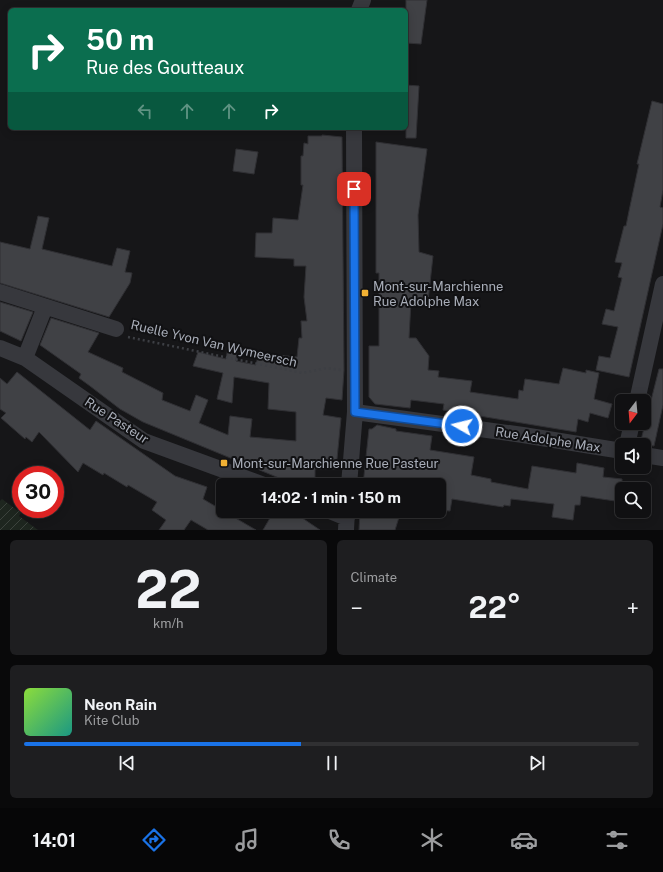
<!DOCTYPE html>
<meta charset="utf-8">
<style>
:root{--surface:#101012;--page:#1e1e20;--text:#f1f3f6;--muted:#9c9d9f;--line:#303032;--accent:#1a73e8}
body{margin:0;font-family:"Public Sans",sans-serif;background:var(--page);color:var(--text);height:100vh;display:flex;flex-direction:column;font-size:15px;white-space:nowrap}
*{box-sizing:border-box;margin:0}
p{font-size:13px;color:var(--muted)}
.icon{flex:none;width:22px;height:22px;fill:none;stroke:currentColor;stroke-width:2;stroke-linecap:round;stroke-linejoin:round}
.map{position:relative;height:530px;overflow:hidden}
.sheet{display:flex;flex-direction:column;gap:10px;padding:10px;background:#09090a;flex:1}
.sheet>*{flex:none}
.top-card{position:absolute;left:8px;top:8px;width:400px;height:122px;border-radius:6px;box-shadow:0 2px 10px #0003,0 0 0 1px var(--line);background:#0b6e4f;color:#fff;overflow:hidden}
.needle{width:26px;rotate:196deg}
.tools{position:absolute;left:615px;top:394px;display:grid;gap:8px}
.tools a{display:grid;place-items:center;width:36px;height:36px;border-radius:6px;background:var(--surface);box-shadow:0 2px 10px #0003,0 0 0 1px var(--line);font-size:20px}
.speed{position:absolute;left:12px;top:466px;display:flex;gap:8px;font-size:20px;font-weight:700;text-align:center}
.speed>*{display:grid;place-content:center;width:52px;height:52px;border-radius:50%;background:var(--surface);box-shadow:0 2px 10px #0003,0 0 0 1px var(--line);line-height:1}
.speed .limit{border:6px solid #d22;background:#fff;color:#111}
.pin{position:absolute;display:grid;place-items:center;width:34px;height:34px;color:#fff;margin:-17px;border-radius:8px;box-shadow:0 2px 6px #0006}
.me{position:absolute;width:44px;margin:-22px;rotate:278deg;stroke-linejoin:round;filter:drop-shadow(0 0 3px #0008)}
.turn{display:flex;align-items:center;gap:14px;height:84px;padding:0 12px;font-size:18px}
.turn .icon{width:52px;height:52px;stroke-width:2.5}
.turn b{display:block;font-size:28px;line-height:34px}
.lanes{display:flex;align-items:center;height:38px;padding:0 12px;background:#0003;justify-content:center;gap:20px;direction:ltr}
.lanes .off{opacity:.35}
.big{font-size:30px;font-weight:700;line-height:1.1}
.sheet .card{flex:1;display:flex;flex-direction:column;justify-content:center;gap:6px;min-width:0;padding:0 14px;border-radius:6px;background:var(--page)}
.sheet .dial{align-items:center;gap:0}
.dial b{font-size:52px;line-height:1}
.song{display:flex;align-items:center;gap:12px}
.cover{width:48px;height:48px;border-radius:6px;background:linear-gradient(135deg,hsl(90 70% 55%),hsl(170 70% 35%))}
.played{height:4px;border-radius:2px;background:linear-gradient(90deg,var(--accent) 45%,var(--line) 45%)}
.keys{display:flex;justify-content:space-around;direction:ltr}
.heat{display:flex;justify-content:space-between;align-items:center;font-size:22px;direction:ltr}
.sheet .tiles{flex:1;display:grid;gap:10px;grid-template-columns:1fr 1fr}
.card:last-child{grid-column:span 2}
.trip{position:absolute;left:216px;top:478px;width:230px;height:40px;border-radius:6px;background:var(--surface);box-shadow:0 2px 10px #0003,0 0 0 1px var(--line);font-weight:700;line-height:40px;text-align:center}
.tab-bar{display:flex;height:64px;justify-content:space-around;align-items:center;background:#060607;color:var(--muted)}
.tab-bar .icon{width:28px;height:28px}
.tab-bar .current{color:var(--accent)}
.tab-bar b{font-size:18px;color:var(--text)}
.map>svg:first-child{display:block}
.garden{fill:url(#garden-furrows)}
.building{fill:#404145;stroke:#303034}
.lines{fill:none;stroke-linecap:round;stroke-linejoin:round}
.path{stroke:#3d3f44;stroke-width:2.5;stroke-dasharray:2 3;stroke-linecap:butt}
.minor{stroke:#37383d;stroke-width:16}
.route-casing{stroke:#114b97;stroke-width:10}
.route{stroke:#1a73e8;stroke-width:7}
.poi-dot{fill:#f2b134;stroke:#111113;stroke-width:1.5}
.labels{text-anchor:middle;stroke-width:4;stroke-linejoin:round;paint-order:stroke}
.poi-label{font-size:13px;fill:#a8adb8;stroke:#111113;text-anchor:start}
.street-label{font-size:13px;fill:#a8adb8;stroke:#111113}
</style>
<div class="map">
<svg width="663" height="530" viewBox="0 0 663 530">
<defs>
<pattern id="garden-furrows" width="10" height="10" patternUnits="userSpaceOnUse"><rect width="10" height="10" fill="#1e261f"/><path d="M-1 1l2-2M0 10L10 0M9 11l2-2" fill="none" stroke="#3c433d"/></pattern>
</defs>
<rect width="100%" height="100%" fill="#161618"/>
<!-- garden -->
<path class="garden" d="M2 499 21 513 19 516 38 530H0V501Z"/>
<!-- building -->
<path class="building" d="M406 0H427L421 44 406 43Z
M406 85 419 86 416 138H406Z
M652 101 663 104V190L660 207 663 208V224L629 377 596 370 599 356 610 358 618 327 602 324 606 309 614 311 622 278 618 277 622 263 615 262 624 226H626L629 211 639 164H637Z
M322 135 342 137 344 370 342 400 326 398 323 415 341 418 336 469H315V485H296L143 422 120 409 90 386 79 378 81 374 40 345 51 318 99 333 88 352 123 368 122 372 163 393 162 400 190 411 196 395 208 400 199 423 228 435 230 416 252 419 250 437 296 441V412L268 409 269 383 234 377 232 403 217 399 223 373 193 366 198 352 226 359 229 342 238 344 236 361 256 365 258 356 266 358 267 354 297 357 299 338H302L301 321H307L304 297 306 266H294V259L255 257 256 233H272L273 218 298 220 303 185H301V156H303L304 143 308 144V136H322Z
M376 142 427 149 418 215 419 252 433 256 428 301H411L409 338H416L429 356 428 370 439 371 438 377 472 381 470 392 518 399 519 390 523 391 525 379 559 384 563 368 586 373V370L599 373 594 399 612 404 608 418 590 413 588 422 578 419 576 432 443 410 444 404 411 400 410 408 375 404 369 397V346H379V273H376Z
M236 149 258 152 254 174 233 171Z
M38 216 49 218 42 249 112 266 117 248 130 251 125 272 132 273 130 283 109 317 0 283V242L30 249Z
M0 302 33 312 21 341 0 331Z
M659 369H663V405L654 446 640 444Z
M17 372 90 430 96 421 175 476 207 487 203 499 256 530H208L191 520 184 530H159L166 520 152 510 157 502 128 485 127 487 104 473 103 475 83 463 78 472 39 432 32 442 26 437 25 439 1 418 6 413 0 409V378L7 384Z
M377 425 396 429V431L432 436 430 450 474 457 471 475 491 479V482L528 489 532 466 576 473 577 463 604 468 603 477 622 479V502L581 496 580 505H575L573 520 552 517 554 504 511 499 510 506 504 505 503 507 452 499 450 511 439 510V485H363L369 429H372Z
M274 511H292L320 530H263Z
M360 511H401L395 530H359Z"/>
<g class="lines">
<!-- path -->
<path class="path" d="M128 337 302 373 327 368 341 370"/>
<!-- minor -->
<path class="minor" d="M359 10 363 0
M0 292 116 329
M0 348 25 358 144 441 264 485
M25 358 45 307
M637 401 663 284
M355 412 523 435 622 451
M627 445 632 423
M644 455 663 458
M349 485 355 412 354 128
M330 511 347 518
M346 530 347 511"/>
</g>
<g class="lines">
<!-- route casing -->
<g class="route-casing">
<path id="route" d="M354 189 355 412 462 426"/>
</g>
<!-- route -->
<use href="#route" class="route"/>
</g>
<!-- markers -->
<g class="poi-dot">
<rect x="361" y="289" width="8" height="8" rx="2"/>
<rect x="220" y="459" width="8" height="8" rx="2"/>
</g>
<g class="labels">
<!-- poi labels -->
<g class="poi-label">
<text x="373" y="291">Mont-sur-Marchienne<tspan x="373" dy="15">Rue Adolphe Max</tspan></text>
<text x="232" y="468">Mont-sur-Marchienne Rue Pasteur</text>
</g>
<!-- street labels -->
<g class="street-label">
<text transform="translate(214 343) rotate(13)" y="5">Ruelle Yvon Van Wymeersch</text>
<text transform="translate(117 420) rotate(33)" y="5">Rue Pasteur</text>
<text transform="translate(548 439) rotate(9)" y="5">Rue Adolphe Max</text>
</g>
</g>
</svg>
<div class="tools">
<a><svg class="needle" viewBox="-14 -14 28 28"><path d="M0-13l5 13h-10z" fill="#e53935"/><path d="M0 13l5-13h-10z" fill="#9c9d9f"/></svg></a>
<a><svg class="icon" aria-label="sound" viewBox="0 0 24 24"><path d="M4 9h4l5-4v14l-5-4H4zM17 9q2 3 0 6"/></svg></a>
<a><svg class="icon" aria-label="search" viewBox="0 0 24 24"><circle cx="10" cy="10" r="6"/><path d="M15 15l6 6"/></svg></a>
</div>
<div class="speed"><div class="limit">30</div></div>
<div class="pin" style="left:354px;top:189px;background:#d93025"><svg class="icon" aria-label="arrive" viewBox="0 0 24 24"><path d="M6 21V4h12l-3 4 3 4H6"/></svg></div>
<svg class="me" style="left:462px;top:426px" viewBox="-20 -20 40 40"><circle r="17" fill="#1a73e8" stroke="#fff" stroke-width="3"/><path d="M0-11L8 9 0 5-8 9z" fill="#fff"/></svg>
<div class="trip">14:02 · 1 min · 150 m</div>
<div class="top-card">
<div class="turn"><svg class="icon" aria-label="right" viewBox="0 0 24 24"><path d="M7 20v-9h11M14 6l5 5-5 5"/></svg><div><b>50 m</b>Rue des Goutteaux</div></div>
<div class="lanes"><svg class="icon off" aria-label="left" viewBox="0 0 24 24"><path d="M17 20v-9H6M10 6l-5 5 5 5"/></svg><svg class="icon off" aria-label="ahead" viewBox="0 0 24 24"><path d="M12 20V5M6 11l6-6 6 6"/></svg><svg class="icon off" aria-label="ahead" viewBox="0 0 24 24"><path d="M12 20V5M6 11l6-6 6 6"/></svg><svg class="icon" aria-label="right" viewBox="0 0 24 24"><path d="M7 20v-9h11M14 6l5 5-5 5"/></svg></div>
</div>
</div>
<section class="sheet">
<div class="tiles">
<div class="card dial"><b>22</b><p>km/h</p></div>
<div class="card"><p>Climate</p>
<div class="heat"><a>−</a><b class="big">22°</b><a>+</a></div>
</div>
<div class="card">
<div class="song"><i class="cover"></i><div><b>Neon Rain</b><p>Kite Club</p></div></div>
<div class="played"></div>
<div class="keys"><svg class="icon" aria-label="previous" viewBox="0 0 24 24"><path d="M18 5L8 12l10 7zM5 5v14"/></svg><svg class="icon" aria-label="pause" viewBox="0 0 24 24"><path d="M8 5v14M16 5v14"/></svg><svg class="icon" aria-label="next" viewBox="0 0 24 24"><path d="M6 5l10 7-10 7zM19 5v14"/></svg></div>
</div>
</div>
</section>
<nav class="tab-bar">
<b>14:01</b>
<svg class="icon current" aria-label="directions" viewBox="0 0 24 24"><path d="M12 3l9 9-9 9-9-9zM9 14v-3h6M13 9l2 2-2 2"/></svg>
<svg class="icon" aria-label="music" viewBox="0 0 24 24"><path d="M9 18V5l10-2v13"/><circle cx="6" cy="18" r="3"/><circle cx="16" cy="16" r="3"/></svg>
<svg class="icon" aria-label="phone" viewBox="0 0 24 24"><path d="M5 4h4l2 5-3 2q2 4 5 5l2-3 5 2v4C11 20 4 13 5 4z"/></svg>
<svg class="icon" aria-label="climate" viewBox="0 0 24 24"><path d="M12 3v18M4 7l16 10M4 17L20 7"/></svg>
<svg class="icon" aria-label="car" viewBox="0 0 24 24"><path d="M5 17H2v-5l4-1 3-4h7l3 4 3 1v5h-3M9 17h6M6 11h13"/><circle cx="7" cy="17" r="2"/><circle cx="17" cy="17" r="2"/></svg>
<svg class="icon" aria-label="filters" viewBox="0 0 24 24"><path d="M4 7h16M4 17h16"/><circle cx="9" cy="7" r="2"/><circle cx="15" cy="17" r="2"/></svg>
</nav>
